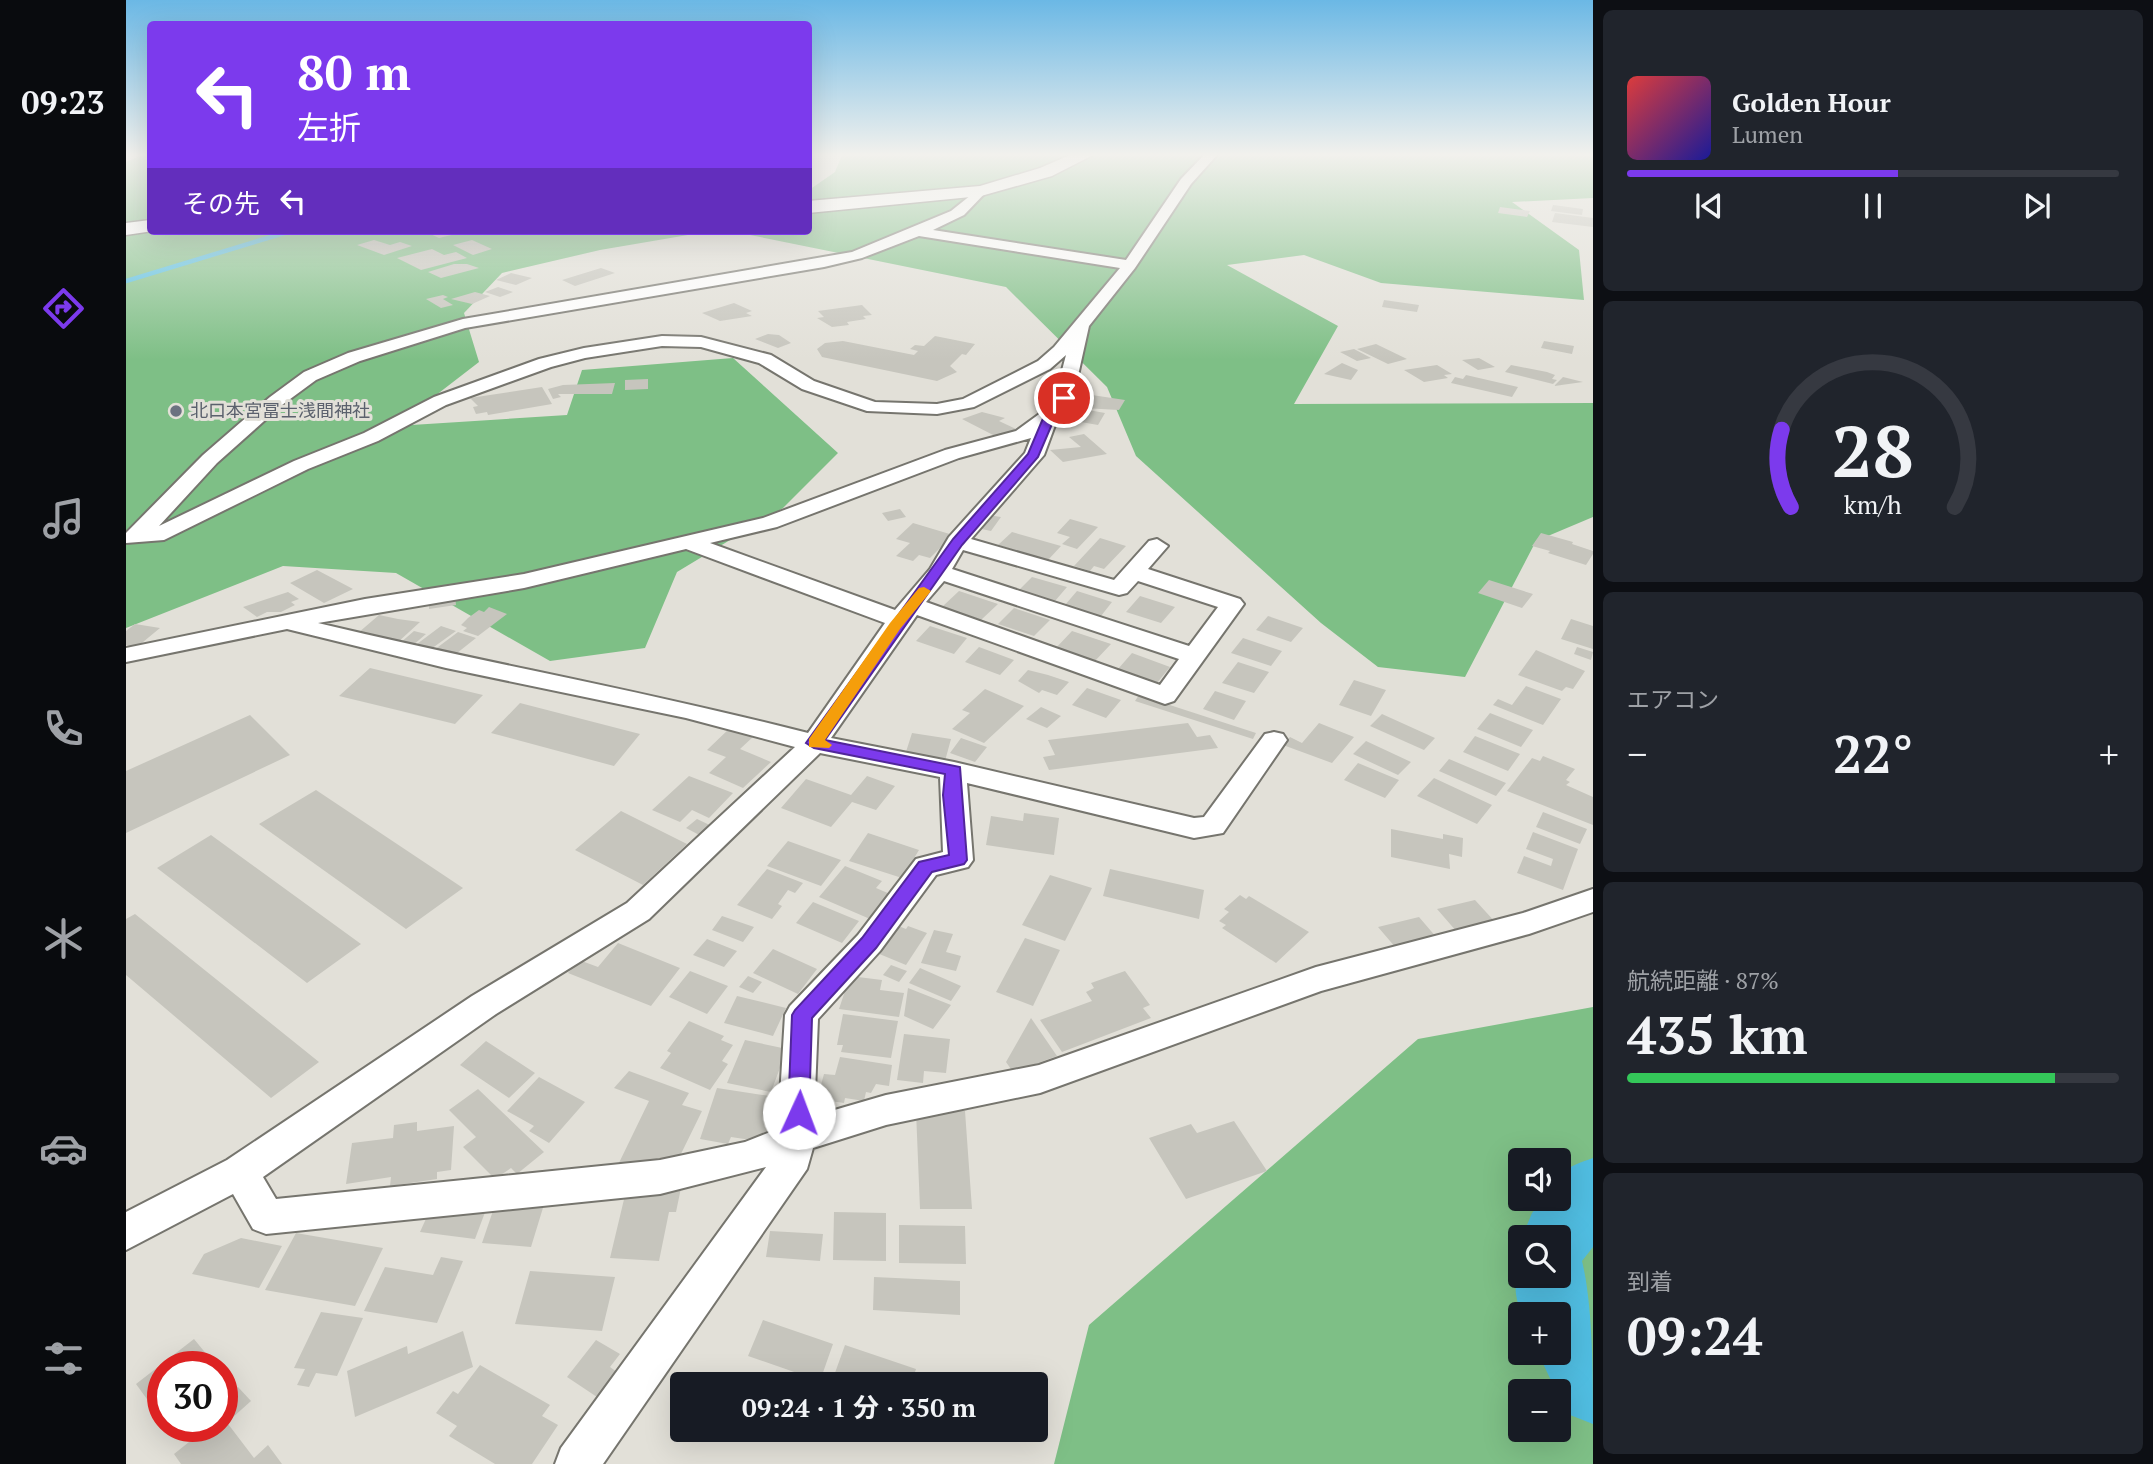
<!DOCTYPE html>
<html lang="ja">
<meta charset="utf-8">
<style>
:root{--surface:#171b24;--page:#20242c;--text:#f1f3f6;--muted:#9ea1a6;--line:#363941;--accent:#7c3aed}
body{margin:0;font-family:"PT Serif","Noto Sans JP",serif;background:var(--page);color:var(--text);height:100vh;display:flex;flex-direction:column;font-size:26px;white-space:nowrap}
*{box-sizing:border-box;margin:0}
p{font-size:23px;color:var(--muted)}
.icon{flex:none;width:38px;height:38px;fill:none;stroke:currentColor;stroke-width:2;stroke-linecap:round;stroke-linejoin:round}
.map{position:relative;flex:1;overflow:hidden}
.sheet{display:flex;flex-direction:column;gap:10px;padding:10px;background:#0d0f14;width:560px}
.sheet>*{flex:none}
.guide{position:absolute;left:21px;top:21px;width:665px;height:214px;border-radius:7px;box-shadow:0 7px 28px #0002;background:#7c3aed;color:#fff;overflow:hidden}
.fabs{position:absolute;left:1382px;top:1148px;display:grid;gap:14px}
.fabs a{display:grid;place-items:center;width:63px;height:63px;border-radius:7px;background:var(--surface);box-shadow:0 7px 28px #0002;font-size:35px}
.speed{position:absolute;left:21px;top:1351px;display:flex;gap:14px;font-size:35px;font-weight:700;text-align:center}
.speed>*{display:grid;place-content:center;width:91px;height:91px;border-radius:50%;background:var(--surface);box-shadow:0 7px 28px #0002;line-height:1}
.speed .limit{border:10px solid #d22;background:#fff;color:#111}
.pin{position:absolute;display:grid;place-items:center;width:60px;height:60px;color:#fff;margin:-30px;border:4px solid #fff;border-radius:50%;box-shadow:0 2px 7px #0007}
.me{position:absolute;width:77px;margin:-38px;rotate:2deg;stroke-linejoin:round;filter:drop-shadow(0 0 5px #0008)}
.turn{display:flex;align-items:center;gap:24px;height:147px;padding:0 35px;font-size:32px}
.turn .icon{width:91px;height:91px;stroke-width:2.5}
.turn b{display:block;font-size:49px;line-height:60px}
.then{display:flex;align-items:center;height:66px;padding:0 35px;background:#0003;gap:14px;font-size:26px}
.big{font-size:52px;font-weight:700;line-height:1.1}
.sheet .card{flex:1;display:flex;flex-direction:column;justify-content:center;gap:10px;min-width:0;padding:0 24px;border-radius:10px;background:var(--page)}
.sheet .dial{align-items:center;gap:0}
.dial svg{height:182px;overflow:visible;fill:none;stroke:var(--line);stroke-width:7;stroke-linecap:round;text-anchor:middle}
.dial text{fill:var(--text);stroke:none}
.song{display:flex;align-items:center;gap:21px}
.cover{width:84px;height:84px;border-radius:10px;background:linear-gradient(135deg,hsl(0 70% 55%),hsl(240 70% 35%))}
.played{height:7px;border-radius:4px;background:linear-gradient(90deg,var(--accent) 55%,var(--line) 55%)}
.keys{display:flex;justify-content:space-around;direction:ltr}
.heat{display:flex;justify-content:space-between;align-items:center;font-size:38px;direction:ltr}
.charge{height:10px;border-radius:5px;background:linear-gradient(90deg,#34c759 87%,var(--line) 0)}
.trip{position:absolute;left:544px;top:1372px;width:378px;height:70px;border-radius:7px;background:var(--surface);box-shadow:0 7px 28px #0002;font-weight:700;line-height:70px;text-align:center}
main{display:flex;flex:1;min-height:0}
.menu{display:flex;flex-direction:column;width:126px;justify-content:space-around;align-items:center;background:#090b0e;color:var(--muted)}
.menu .icon{width:49px;height:49px}
.menu .active{color:var(--accent)}
.menu b{font-size:32px;color:var(--text)}
.map>svg:first-child{display:block}
.green{fill:#7ebf86;fill-rule:evenodd}
.lines{fill:none;stroke-linecap:round;stroke-linejoin:round}
.stream{stroke:#50bde1;stroke-width:4.5}
.river{fill:#50bde1;fill-rule:evenodd}
.building{fill:#c6c5bd}
.minor-casing{stroke:#76756e;stroke-width:4}
.secondary-casing{stroke:#76756e;stroke-width:3}
.minor{fill:#fff;fill-rule:evenodd}
.secondary{fill:#fff;fill-rule:evenodd}
.route{fill:#7c3aed;stroke:#51269a;stroke-width:2}
.slow{fill:#f59e0b}
.worship-dot{fill:#6b7280;stroke:#e2e0d8;stroke-width:2.5}
.labels{text-anchor:middle;stroke-width:6;stroke-linejoin:round;paint-order:stroke}
.far-worship-label{font-size:18px;fill:#5b616d;stroke:#e2e0d8;text-anchor:start}
</style>
<main>
<nav class="menu">
<b>09:23</b>
<svg class="icon active" aria-label="directions" viewBox="0 0 24 24"><path d="M12 3l9 9-9 9-9-9zM9 14v-3h6M13 9l2 2-2 2"/></svg>
<svg class="icon" aria-label="music" viewBox="0 0 24 24"><path d="M9 18V5l10-2v13"/><circle cx="6" cy="18" r="3"/><circle cx="16" cy="16" r="3"/></svg>
<svg class="icon" aria-label="phone" viewBox="0 0 24 24"><path d="M5 4h4l2 5-3 2q2 4 5 5l2-3 5 2v4C11 20 4 13 5 4z"/></svg>
<svg class="icon" aria-label="climate" viewBox="0 0 24 24"><path d="M12 3v18M4 7l16 10M4 17L20 7"/></svg>
<svg class="icon" aria-label="car" viewBox="0 0 24 24"><path d="M5 17H2v-5l4-1 3-4h7l3 4 3 1v5h-3M9 17h6M6 11h13"/><circle cx="7" cy="17" r="2"/><circle cx="17" cy="17" r="2"/></svg>
<svg class="icon" aria-label="filters" viewBox="0 0 24 24"><path d="M4 7h16M4 17h16"/><circle cx="9" cy="7" r="2"/><circle cx="15" cy="17" r="2"/></svg>
</nav>
<div class="map">
<svg width="1467" height="1464" viewBox="0 0 1467 1464">
<rect width="100%" height="100%" fill="#e2e0d8"/>
<!-- green -->
<path class="green" d="M16 155H24V231H553L562 235 474 250 376 273 338 313 353 362 270 426 441 415 456 370 607 358 712 453 657 508 551 572 519 648 424 661 270 573 157 566 0 628V162Z
M716 155H1467V198L1386 202 1453 250 1458 300 1255 283 1178 255 1101 265 1212 326 1168 404 1467 403V517L1410 541 1339 677 1252 667 1195 623 1010 456 981 387 880 287 624 235 629 231H682L683 190 709 172Z
M1467 1007V1464H928L963 1325 1292 1039ZM1395 1160H1433V1199H1395ZM1395 1237H1433V1276H1395ZM1395 1314H1433V1353H1395ZM1395 1391H1433V1430H1395Z"/>
<g class="lines">
<!-- stream -->
<path class="stream" d="M0 281 165 231"/>
<!-- river -->
<path class="river" d="M1467 1158V1247L1456 1261C1467 1306 1467 1375 1467 1424L1439 1413 1433 1391H1430L1412 1353H1433V1314H1396C1388 1296 1387 1281 1395 1263V1276H1433V1237H1396L1406 1213 1418 1199H1433C1433 1168 1440 1168 1467 1158Z"/>
</g>
<!-- building -->
<path class="building" d="M1427 205 1457 209 1456 215 1425 211Z
M1374 207 1404 211 1401 217 1372 213Z
M1429 213 1467 218V227L1426 222Z
M298 231H338V232L313 238Z
M248 240 264 245 274 242 286 246 258 255 231 245Z
M346 240 366 249 347 255 327 245Z
M306 249 318 255 330 252 341 258 295 270 271 258Z
M328 264H341L353 268 315 278 302 272Z
M475 268 489 273 449 286 436 280Z
M385 273 406 278 390 285 370 280Z
M372 287 387 292 374 297 359 292Z
M349 292 364 296 346 304 325 299Z
M317 295 322 297 317 299 327 305 315 308 300 299Z
M1258 300 1293 305 1291 312 1256 307Z
M608 303 626 311 620 313 626 316 594 321 576 313Z
M736 305 746 315 737 316 740 319 721 322 723 325 706 327 691 318 698 317 692 311Z
M642 334 653 335 665 343 652 348 629 339Z
M809 336 849 344 840 355 836 354 824 366 831 372 811 381 696 357 691 349 699 343 717 341 788 355 792 351 784 349 789 345 798 346Z
M1418 341 1448 346 1446 354 1415 348Z
M1250 344 1281 359 1262 364 1231 349Z
M1228 349 1245 358 1231 361 1214 352Z
M1353 358 1369 367 1352 370 1336 360Z
M1216 363 1232 370 1225 380 1198 374Z
M1311 365 1326 374 1318 375 1322 378 1298 382 1278 370Z
M1385 365 1421 372 1429 375 1426 379 1431 380 1427 384 1379 372Z
M1340 375 1392 387 1386 397 1325 383 1329 377 1337 379Z
M1437 377 1457 382 1428 386Z
M522 379V389L499 390V380Z
M489 383 486 394H432L435 397 427 399 422 389 437 385Z
M416 387 426 404 362 415 361 412 350 414 347 407 352 406 344 398Z
M966 395 999 400 993 410 957 408Z
M940 406 979 413 972 425 932 418Z
M856 412 879 418 873 421 890 429 871 437 836 419Z
M958 434 981 454 937 462 924 450 955 447 943 437Z
M774 509 780 517 762 521 756 513Z
M862 515 875 517 865 531 851 528Z
M944 519 972 527 951 549 936 544 944 537 931 533Z
M787 523 827 535 804 558 793 555 787 561 770 556 784 543 770 539Z
M886 532 935 546 922 560 872 545Z
M1415 533 1447 542 1446 544 1467 551V554L1460 565 1422 553 1424 551 1406 546Z
M974 538 1000 546 978 569 968 566 964 571 948 566Z
M191 570 227 589 198 603 164 583Z
M906 577 941 587 929 601 893 590Z
M1363 580 1407 594 1396 608 1352 593Z
M833 591 872 604 855 620 816 607Z
M951 591 986 602 975 616 939 605Z
M162 592 173 599 165 602 169 605 155 612H141L131 617 117 607Z
M329 596 330 605 303 609V600Z
M1014 596 1049 607 1035 623 1000 612Z
M363 607 381 614 352 636 337 631 341 628 335 625 342 618 353 610 358 612Z
M888 608 924 620 908 636 872 624Z
M253 615 272 619 294 622 271 643 232 633Z
M1142 616 1177 628 1165 642 1130 630Z
M1445 619 1467 626V649L1435 639Z
M9 624 34 628 11 647 0 645V631Z
M315 626 330 631 305 649 291 644Z
M804 626 841 638 828 654 790 641Z
M288 631 300 634 286 646 274 643Z
M946 631 985 644 968 662 929 649Z
M332 632 350 638 326 657 308 650Z
M1117 638 1156 651 1145 666 1105 653Z
M853 647 888 660 874 675 839 662Z
M1451 647 1467 652 1465 660 1448 654Z
M1410 650 1459 671 1447 689 1440 687 1436 691 1392 675Z
M1006 653 1044 667 1031 683 992 669Z
M1112 662 1143 672 1128 693 1096 683Z
M244 668 357 695 329 724 213 696Z
M902 670 922 675 943 682 931 695 916 690 913 693 892 681Z
M1228 680 1260 690 1245 716 1213 705Z
M1400 686 1435 699 1417 725 1367 705 1372 699 1386 705Z
M961 688 995 700 980 718 946 705Z
M859 689 898 706 858 743 826 729 844 713 836 710Z
M1089 691 1120 701 1108 720 1077 709Z
M1013 695 1130 733 1127 739 1009 701Z
M394 703 514 734 488 766 365 733Z
M915 707 935 716 921 728 900 719Z
M1364 713 1407 730 1395 747 1351 729Z
M1256 714 1309 738 1298 750 1244 726Z
M124 715 164 755 0 833V771Z
M1062 723 1071 737 1084 735 1092 748 923 770 917 757 929 755 922 740Z
M1193 723 1228 737 1206 763 1157 745 1164 737 1176 743Z
M605 727 628 736 614 749 645 762 617 788 583 773 600 757 581 750Z
M786 733 825 739 819 761 779 755Z
M1349 736 1394 754 1382 771 1337 752Z
M835 738 861 747 849 762 824 753Z
M1240 741 1285 762 1272 775 1227 754Z
M1417 756 1449 769 1440 780 1444 782 1440 785 1467 797V825L1381 791 1406 758 1414 761Z
M1323 759 1380 783 1370 796 1313 771Z
M1232 763 1273 780 1259 798 1218 780Z
M563 776 607 793 583 818 566 810 554 822 526 810Z
M741 776 769 786 750 810 726 802 705 827 655 808 680 779 725 795Z
M1308 778 1366 805 1351 824 1291 796Z
M190 790 337 888 280 929 133 824Z
M495 811 561 844 517 885 449 850Z
M1417 812 1461 829 1454 844 1410 827Z
M898 813 933 818 928 855 860 845 865 816 897 821Z
M571 819 590 828 579 838 560 828Z
M1265 829 1317 839V834L1337 838 1336 857 1323 854 1324 869 1265 857Z
M1407 832 1452 849 1437 890 1391 873 1398 856 1425 866 1427 859 1400 849Z
M742 833 793 850 776 878 723 861Z
M85 835 235 944 181 983 31 868Z
M662 841 715 860 695 886 641 866Z
M719 866 756 881 750 888 764 894 744 919 693 897Z
M641 869 677 883 669 893 662 890 652 904 656 906 646 919 611 905Z
M984 869 1078 890 1073 919 977 896Z
M924 875 966 888 939 941 896 925Z
M1114 895 1120 899 1123 896 1183 932 1150 963 1096 928 1100 925 1093 921 1103 912 1098 909Z
M1349 900 1370 923 1331 932 1311 909Z
M687 902 733 921 716 943 670 923Z
M9 914 193 1062 145 1098 0 975V919Z
M596 916 628 927 617 942 586 930Z
M1293 917 1311 938 1270 948 1252 927Z
M770 925 780 929 782 926 801 933 780 965 751 953Z
M808 930 827 934 820 952 835 956 830 971 795 963Z
M899 938 934 950 907 1006 870 992Z
M581 939 611 951 598 967 567 955Z
M492 943 554 968 525 1006 442 973 453 960 472 967Z
M647 949 691 969 672 994 627 973Z
M765 965 781 971 773 982 757 975Z
M794 968 835 986 825 1001 783 983Z
M564 971 602 986 581 1014 543 997Z
M999 971 1024 1005 1017 1008 1025 1018 936 1052 914 1020 966 1001 960 992 968 988 965 983Z
M622 976 636 982 627 993 613 987Z
M724 976 756 980 754 990 778 993 773 1017 713 1009Z
M782 988 825 1005 807 1029 778 1016Z
M611 996 660 1008 647 1036 598 1023Z
M717 1014 772 1021 765 1058 715 1052 717 1045H711Z
M905 1018 931 1056 887 1072 880 1062Z
M563 1021 598 1036 595 1040 607 1045 596 1061 602 1064 584 1090 534 1068 545 1053 541 1051Z
M778 1034 824 1039 820 1073 798 1071 797 1083 771 1080Z
M619 1040 661 1049 645 1092 601 1083Z
M360 1041 409 1073 383 1098 334 1065Z
M714 1057 766 1065 763 1086 750 1084 745 1093 740 1092 738 1101 719 1098 718 1103 691 1099 698 1074 709 1075Z
M503 1071 563 1093 556 1105 576 1111 551 1162 531 1158 528 1168 490 1169 523 1101 488 1088Z
M413 1077 459 1102 423 1143 403 1131 408 1126 381 1111Z
M591 1088 650 1097 640 1135 625 1140 605 1137 602 1144 574 1139Z
M352 1089 418 1152 391 1174 385 1168 369 1179 337 1147 350 1137 323 1110Z
M790 1111H839L846 1209H794Z
M1108 1121 1141 1171 1060 1199 1023 1138 1065 1124 1071 1133Z
M291 1122V1131L328 1126 325 1170 311 1172V1179L264 1186 265 1177 220 1184 226 1143 267 1138 268 1125Z
M555 1188 550 1212H543L533 1261 484 1258 500 1191Z
M420 1198 405 1247 356 1243 371 1199Z
M308 1201 361 1207 349 1239 294 1232Z
M708 1212 760 1213V1261L707 1260Z
M773 1225 839 1226 840 1264 773 1263Z
M644 1231 697 1234 694 1261 640 1257Z
M170 1233 257 1248 229 1306 139 1290Z
M115 1238 156 1246 133 1288 66 1274 78 1254Z
M315 1257 337 1261 311 1323 238 1311 259 1267 307 1275Z
M404 1271 489 1277 476 1331 389 1324Z
M748 1277 834 1281V1315L747 1310Z
M195 1312 237 1318 211 1376 190 1373 183 1387 171 1385 179 1369 168 1368Z
M637 1320 707 1344 694 1381 622 1356Z
M337 1331 347 1367 229 1417 221 1371 281 1346 282 1354Z
M68 1339 91 1367H37V1415L34 1417 10 1384Z
M470 1340 494 1354 484 1367 491 1372 471 1397 441 1377Z
M719 1345 790 1369 785 1384H705Z
M354 1365 424 1405 416 1416 432 1425 406 1464H369L323 1436 331 1426 310 1413 327 1391 332 1394Z
M112 1387 125 1401 106 1418 96 1408V1401Z
M96 1416 128 1458 142 1445 156 1464H55L48 1454 83 1426H96Z"/>
<g class="lines">
<!-- minor casing -->
<g class="minor-casing">
<path id="minor" d="M1078 155H1091L1065 184 1009 268 963 326 947 398 932 417 918 455 845 539 988 580 1023 541 1031 539 1042 546 1022 569 1114 599 1118 604 1048 701 1039 704 791 615 705 738 828 762 1068 818 1078 817 1139 734 1148 732 1157 734 1161 740 1097 833 1068 838 841 783 847 860 842 867 810 875 754 951 692 1019 688 1116 760 1095 913 1065 1190 967 1397 913 1467 889V912L1403 934 1195 991 914 1093 760 1125 687 1148 681 1169 477 1464H429L435 1448 640 1167 534 1194 140 1234 127 1229 107 1194 0 1250V1212L101 1160 346 996 501 903 669 747 560 718 320 668 161 629 0 662V648L239 599 398 574 637 518 819 450 890 431 916 412 929 397 940 355 924 369 848 407 811 414 741 411 676 389 633 363 575 347 536 346 459 358 425 367 320 405 252 441 182 469 38 540 0 543V533L77 455 144 397 178 372 222 353 337 319 726 252 825 211 855 187 861 191 838 215 807 230 1000 260 1055 179ZM793 236 994 268 928 347 912 361 837 399 811 404 749 402 688 381 645 355 575 337 536 336 458 348 413 359 308 397 238 433 168 461 33 526 91 463 156 405 190 380 234 361 339 328 698 267 736 258ZM905 438 899 453 823 537 804 569 769 610 584 543 651 527 833 458ZM560 549 759 623 682 733C519 691 355 662 192 623L398 588ZM837 550 993 595 1001 593 1012 581 1092 607 1063 646 826 569ZM818 581 1053 659 1034 685 800 602ZM694 753 814 777 817 852 790 859 732 935 664 1006 659 1015 652 1129 619 1142 534 1160 150 1199 137 1177 370 1014 523 919Z"/>
</g>
<!-- secondary casing -->
<g class="secondary-casing">
<path id="secondary" d="M944 155H967L926 176 855 196 682 213V201L854 186 914 168Z
M24 220V231H27L0 235V223Z"/>
</g>
<!-- minor -->
<use href="#minor" class="minor"/>
<!-- secondary -->
<use href="#secondary" class="secondary"/>
</g>
<!-- sky -->
<linearGradient id="sky" x2="0" y2="1"><stop stop-color="#6bb8e5"/><stop offset="0.43" stop-color="#f2f1ed"/><stop offset="1" stop-color="#f2f1ed" stop-opacity="0"/></linearGradient>
<rect width="1467" height="360" fill="url(#sky)"/>
<!-- route -->
<path class="route" d="M934 396 943 398 929 417 912 457 836 545 699 740 834 767 841 860 838 864 806 872 750 948 686 1018 683 1113 680 1120 673 1122 665 1120 662 1113 666 1015 669 1010 736 938 793 862 823 855 817 795 819 774 688 748 680 743 827 539 902 454 918 416Z"/>
<!-- slow -->
<path class="slow" d="M798 587 805 591 774 629 699 740 706 745 703 748 683 747V739L764 623 793 588Z"/>
<!-- markers -->
<circle class="worship-dot" cx="50" cy="411" r="7"/>
<g class="labels">
<!-- far-worship labels -->
<g class="far-worship-label">
<text x="64" y="417">北口本宮冨士浅間神社</text>
</g>
</g>
</svg>
<div class="fabs">
<a><svg class="icon" aria-label="sound" viewBox="0 0 24 24"><path d="M4 9h4l5-4v14l-5-4H4zM17 9q2 3 0 6"/></svg></a>
<a><svg class="icon" aria-label="search" viewBox="0 0 24 24"><circle cx="10" cy="10" r="6"/><path d="M15 15l6 6"/></svg></a>
<a>+</a>
<a>−</a>
</div>
<div class="speed"><div class="limit">30</div></div>
<div class="pin" style="left:938px;top:398px;background:#d93025"><svg class="icon" aria-label="arrive" viewBox="0 0 24 24"><path d="M6 21V4h12l-3 4 3 4H6"/></svg></div>
<svg class="me" style="left:673px;top:1113px" viewBox="-20 -20 40 40"><circle r="19" fill="#fff"/><path d="M0-13L10 11 0 6-10 11z" fill="#7c3aed"/></svg>
<div class="trip">09:24 · 1 分 · 350 m</div>
<div class="guide">
<div class="turn"><svg class="icon" aria-label="left" viewBox="0 0 24 24"><path d="M17 20v-9H6M10 6l-5 5 5 5"/></svg><div><b>80 m</b>左折</div></div>
<div class="then">その先<svg class="icon" aria-label="left" viewBox="0 0 24 24"><path d="M17 20v-9H6M10 6l-5 5 5 5"/></svg></div>
</div>
</div>
<section class="sheet">
<div class="card">
<div class="song"><i class="cover"></i><div><b>Golden Hour</b><p>Lumen</p></div></div>
<div class="played"></div>
<div class="keys"><svg class="icon" aria-label="previous" viewBox="0 0 24 24"><path d="M18 5L8 12l10 7zM5 5v14"/></svg><svg class="icon" aria-label="pause" viewBox="0 0 24 24"><path d="M8 5v14M16 5v14"/></svg><svg class="icon" aria-label="next" viewBox="0 0 24 24"><path d="M6 5l10 7-10 7zM19 5v14"/></svg></div>
</div>
<div class="card dial"><svg viewBox="0 0 100 80">
<path d="M14 69A42 42 0 1 1 86 69"/>
<path d="M14 69A42 42 0 0 1 10 35" stroke="#7c3aed"/>
<text x="50" y="56" font-size="32" font-weight="700">28</text>
<text x="50" y="72" font-size="11">km/h</text>
</svg></div>
<div class="card"><p>エアコン</p>
<div class="heat"><a>−</a><b class="big">22°</b><a>+</a></div>
</div>
<div class="card"><p>航続距離 · 87%</p><b class="big">435 km</b><div class="charge"></div></div>
<div class="card"><p>到着</p><b class="big">09:24</b></div>
</section>
</main>
